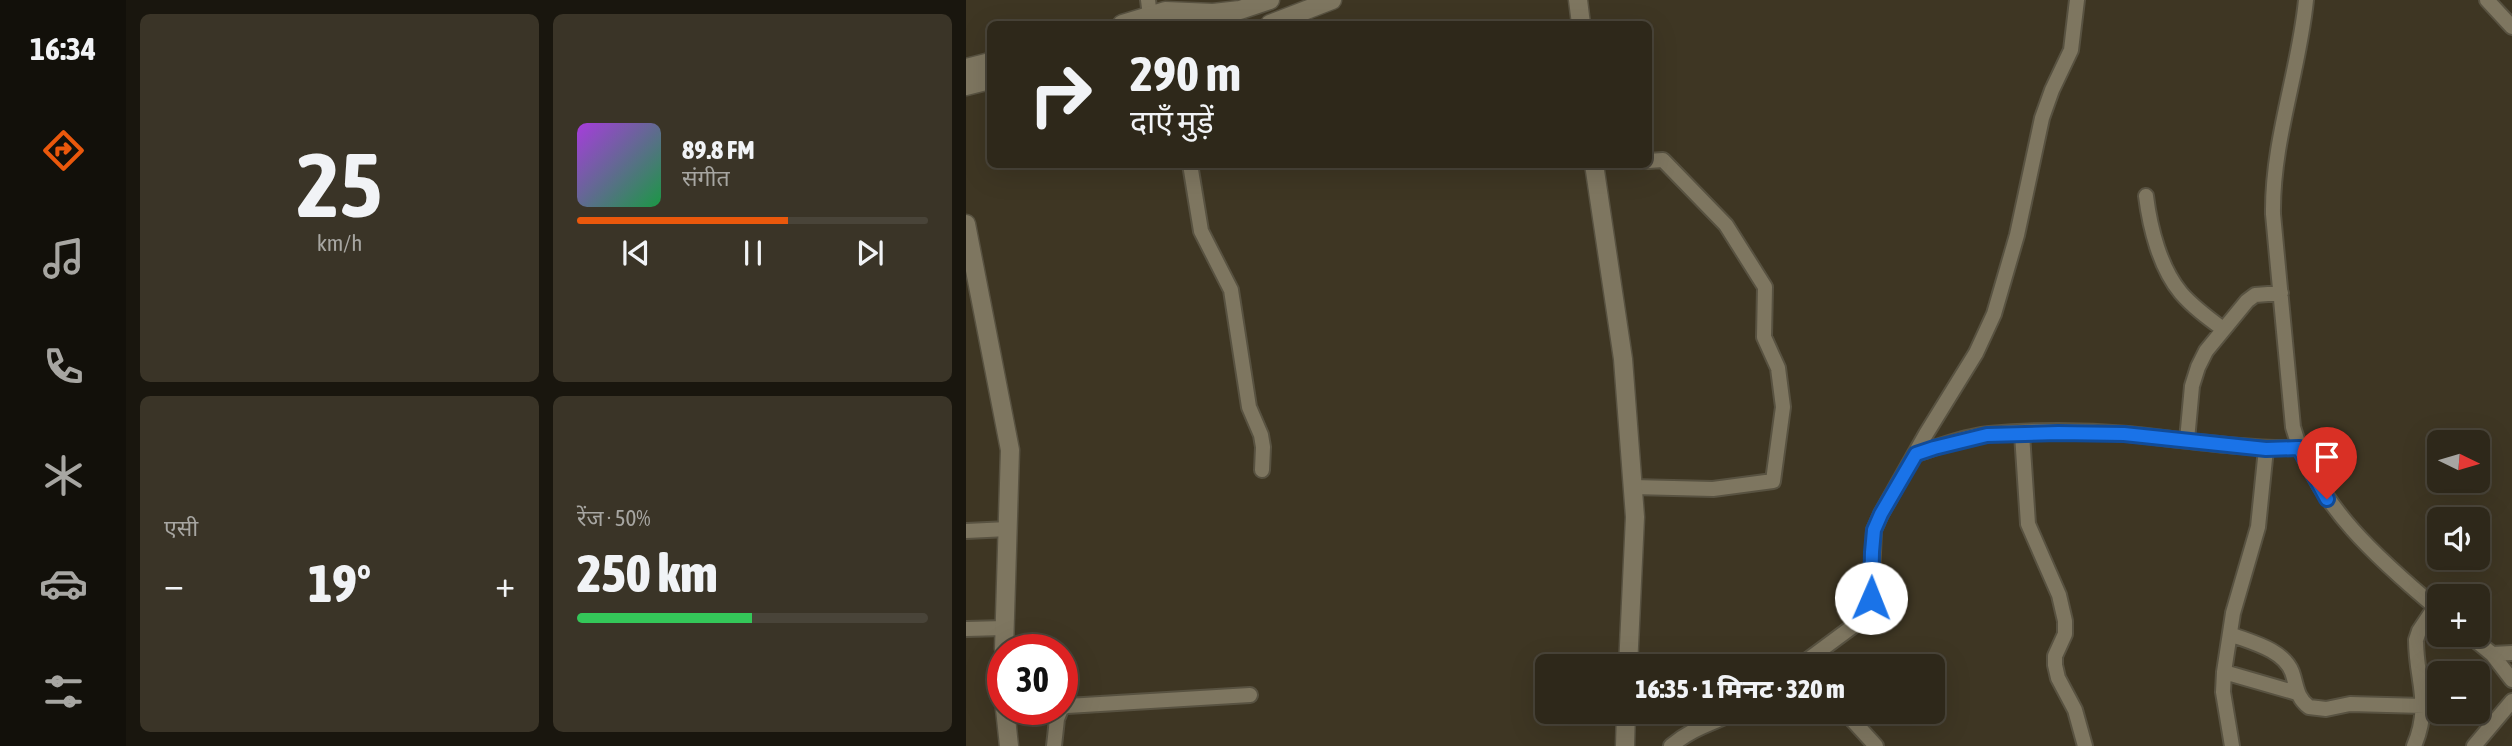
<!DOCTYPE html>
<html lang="hi">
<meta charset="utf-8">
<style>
:root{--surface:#2e281a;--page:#3a3427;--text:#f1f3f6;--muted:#a7a6a2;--line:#494439;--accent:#ea580c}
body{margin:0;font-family:"Asap Condensed","Noto Sans Devanagari",sans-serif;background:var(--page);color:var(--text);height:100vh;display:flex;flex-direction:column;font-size:26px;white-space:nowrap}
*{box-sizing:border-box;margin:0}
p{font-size:23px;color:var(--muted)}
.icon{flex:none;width:38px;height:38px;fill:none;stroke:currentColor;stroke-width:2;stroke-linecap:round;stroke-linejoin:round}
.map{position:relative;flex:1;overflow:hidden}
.side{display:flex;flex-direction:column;gap:14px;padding:14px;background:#19160e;width:840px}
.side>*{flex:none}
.banner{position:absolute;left:21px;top:21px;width:665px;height:147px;border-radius:10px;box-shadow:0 7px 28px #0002,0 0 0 2px var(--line);background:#2e281a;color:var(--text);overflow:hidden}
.needle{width:46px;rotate:95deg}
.fabs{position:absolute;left:1461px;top:430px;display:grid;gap:14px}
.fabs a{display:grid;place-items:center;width:63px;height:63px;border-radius:10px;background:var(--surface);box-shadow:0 7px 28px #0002,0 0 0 2px var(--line);font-size:35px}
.speed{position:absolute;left:21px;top:634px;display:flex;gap:14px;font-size:35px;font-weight:700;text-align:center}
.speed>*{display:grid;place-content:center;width:91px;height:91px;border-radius:50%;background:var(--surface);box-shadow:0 7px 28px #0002,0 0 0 2px var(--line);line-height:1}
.speed .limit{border:10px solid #d22;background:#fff;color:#111}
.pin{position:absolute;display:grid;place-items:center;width:60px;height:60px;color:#fff;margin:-72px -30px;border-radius:50% 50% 50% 0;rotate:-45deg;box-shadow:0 0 7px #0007}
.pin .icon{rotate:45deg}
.me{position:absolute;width:77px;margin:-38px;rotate:1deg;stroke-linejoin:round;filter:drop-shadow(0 0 5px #0008)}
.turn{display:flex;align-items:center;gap:24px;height:147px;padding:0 28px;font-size:32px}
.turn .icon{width:91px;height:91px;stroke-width:2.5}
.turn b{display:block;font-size:49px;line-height:60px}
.big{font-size:52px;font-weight:800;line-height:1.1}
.side .widget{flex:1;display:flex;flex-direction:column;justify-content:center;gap:10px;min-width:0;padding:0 24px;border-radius:10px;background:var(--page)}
.side .dial{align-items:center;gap:0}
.dial b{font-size:91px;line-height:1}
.song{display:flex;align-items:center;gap:21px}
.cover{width:84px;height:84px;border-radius:10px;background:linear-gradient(135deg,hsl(280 70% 55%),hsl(140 70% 35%))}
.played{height:7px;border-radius:4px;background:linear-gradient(90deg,var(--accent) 60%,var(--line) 60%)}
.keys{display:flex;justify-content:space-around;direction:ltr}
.heat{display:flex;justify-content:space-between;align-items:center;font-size:38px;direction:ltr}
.charge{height:10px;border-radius:5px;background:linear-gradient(90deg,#34c759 50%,var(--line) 0)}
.side .tiles{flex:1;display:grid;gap:14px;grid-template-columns:repeat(2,1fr)}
.trip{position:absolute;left:569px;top:654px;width:410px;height:70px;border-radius:10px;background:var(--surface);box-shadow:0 7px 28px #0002,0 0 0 2px var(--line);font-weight:800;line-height:70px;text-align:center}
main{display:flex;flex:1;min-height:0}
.tabs{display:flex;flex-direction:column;width:126px;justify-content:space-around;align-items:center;background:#12100a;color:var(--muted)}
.tabs .icon{width:49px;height:49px}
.tabs .on{color:var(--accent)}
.tabs b{font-size:32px;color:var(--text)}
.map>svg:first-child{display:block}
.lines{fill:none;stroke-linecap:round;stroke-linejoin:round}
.minor-casing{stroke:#585241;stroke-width:18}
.tertiary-casing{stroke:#585241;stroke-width:21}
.minor{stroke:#7e7660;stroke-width:14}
.tertiary{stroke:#7e7660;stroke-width:18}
.route-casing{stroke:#114b97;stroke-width:18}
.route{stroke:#1a73e8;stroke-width:12}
</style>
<main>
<nav class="tabs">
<b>16:34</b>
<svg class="icon on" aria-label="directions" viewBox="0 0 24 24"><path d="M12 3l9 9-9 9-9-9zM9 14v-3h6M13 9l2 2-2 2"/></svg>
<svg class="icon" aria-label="music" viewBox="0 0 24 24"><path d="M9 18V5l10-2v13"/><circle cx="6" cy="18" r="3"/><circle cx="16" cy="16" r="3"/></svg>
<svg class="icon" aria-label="phone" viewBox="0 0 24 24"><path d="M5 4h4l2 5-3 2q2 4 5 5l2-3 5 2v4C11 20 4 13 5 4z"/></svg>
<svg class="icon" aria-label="climate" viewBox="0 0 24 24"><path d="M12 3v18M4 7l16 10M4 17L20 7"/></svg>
<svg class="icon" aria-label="car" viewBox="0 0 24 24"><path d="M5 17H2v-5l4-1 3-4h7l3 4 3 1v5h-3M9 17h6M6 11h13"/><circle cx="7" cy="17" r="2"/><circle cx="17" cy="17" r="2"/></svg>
<svg class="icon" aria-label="filters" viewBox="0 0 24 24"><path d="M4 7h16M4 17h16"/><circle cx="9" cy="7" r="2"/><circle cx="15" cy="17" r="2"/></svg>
</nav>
<section class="side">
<div class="tiles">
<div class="widget dial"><b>25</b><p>km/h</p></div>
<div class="widget">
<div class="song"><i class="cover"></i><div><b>89.8 FM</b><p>संगीत</p></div></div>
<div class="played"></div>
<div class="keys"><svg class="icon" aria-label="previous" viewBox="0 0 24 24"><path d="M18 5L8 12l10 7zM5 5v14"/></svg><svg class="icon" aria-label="pause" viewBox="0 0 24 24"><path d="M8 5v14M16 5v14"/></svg><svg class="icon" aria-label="next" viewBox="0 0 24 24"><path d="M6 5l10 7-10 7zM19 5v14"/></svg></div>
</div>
<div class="widget"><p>एसी</p>
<div class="heat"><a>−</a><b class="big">19°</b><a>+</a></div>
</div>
<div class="widget"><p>रेंज · 50%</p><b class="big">250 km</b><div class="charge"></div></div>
</div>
</section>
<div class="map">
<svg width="1546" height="746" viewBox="0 0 1546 746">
<rect width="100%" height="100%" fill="#3e3623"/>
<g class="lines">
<!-- minor casing -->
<g class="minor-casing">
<path id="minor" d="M182 0 185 24
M1340 0C1333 72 1306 140 1307 214L1327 427C1349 504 1414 561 1474 611
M1521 0 1546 27
M224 164 235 231 265 290 283 407 295 435 297 447 296 470
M1180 196C1184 228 1194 268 1215 293 1227 307 1242 318 1257 329
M1056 434 1062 524 1093 595 1099 621V634L1089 656V665L1092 678 1109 710 1119 746
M1221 440 1226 386 1232 367 1240 351 1281 301 1289 295 1315 293
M950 454C974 446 998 437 1023 434 1068 430 1117 430 1162 434 1219 440 1276 449 1333 448
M667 487 747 489 807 481 817 407 812 368 798 337 799 287 760 225 697 160 682 161
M0 531 42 529
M0 629 39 628
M1264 634C1284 642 1317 649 1326 672 1331 686 1330 697 1343 707L1360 709 1384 704 1458 706
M1503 635 1526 654 1546 680
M1526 654 1546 653
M832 667 890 624 901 611 905 598 908 530 915 514 960 434 1010 353 1028 314 1051 235 1076 118 1086 90 1105 50 1111 0
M1258 672 1331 693
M96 708 101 706 284 695
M879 712 910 746
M88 746 91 719 95 709
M705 746C728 727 745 724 770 712
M1266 746 1257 692 1258 672 1267 613 1292 527 1300 449
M1448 746C1466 704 1450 681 1450 640L1453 631 1469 607
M1508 746 1546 701"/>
</g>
<!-- tertiary casing -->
<g class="tertiary-casing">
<path id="tertiary" d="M612 0 615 24
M156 24 199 11 247 13 274 10 304 0
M304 24 366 0
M0 68 24 62
M0 86 24 80
M628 164 657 359 669 517 662 667
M0 224 44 450 38 649
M37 682V689
M39 709 43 746
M659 746 660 712"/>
</g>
<!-- minor -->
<use href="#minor" class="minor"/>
<!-- tertiary -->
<use href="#tertiary" class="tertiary"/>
</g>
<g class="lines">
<!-- route casing -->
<g class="route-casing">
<path id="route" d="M905 598 906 552 908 530 915 514 950 454 968 448 1021 435 1092 433 1158 434 1300 449 1333 448 1361 499"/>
</g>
<!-- route -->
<use href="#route" class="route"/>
</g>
</svg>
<div class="fabs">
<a><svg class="needle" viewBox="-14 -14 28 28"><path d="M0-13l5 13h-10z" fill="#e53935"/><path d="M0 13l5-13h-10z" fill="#a7a6a2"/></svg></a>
<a><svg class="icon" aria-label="sound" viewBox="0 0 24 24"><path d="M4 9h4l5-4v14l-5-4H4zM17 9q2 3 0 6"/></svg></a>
<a>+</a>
<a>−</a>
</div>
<div class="speed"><div class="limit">30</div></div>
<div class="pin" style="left:1361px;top:499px;background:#d93025"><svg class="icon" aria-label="arrive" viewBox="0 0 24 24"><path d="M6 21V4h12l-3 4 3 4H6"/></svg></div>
<svg class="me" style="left:905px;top:598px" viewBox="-20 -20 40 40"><circle r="19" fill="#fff"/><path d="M0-13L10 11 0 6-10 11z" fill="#1a73e8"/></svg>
<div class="trip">16:35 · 1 मिनट · 320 m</div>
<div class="banner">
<div class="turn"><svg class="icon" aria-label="right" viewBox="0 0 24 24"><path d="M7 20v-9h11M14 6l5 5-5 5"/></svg><div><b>290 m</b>दाएँ मुड़ें</div></div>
</div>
</div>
</main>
